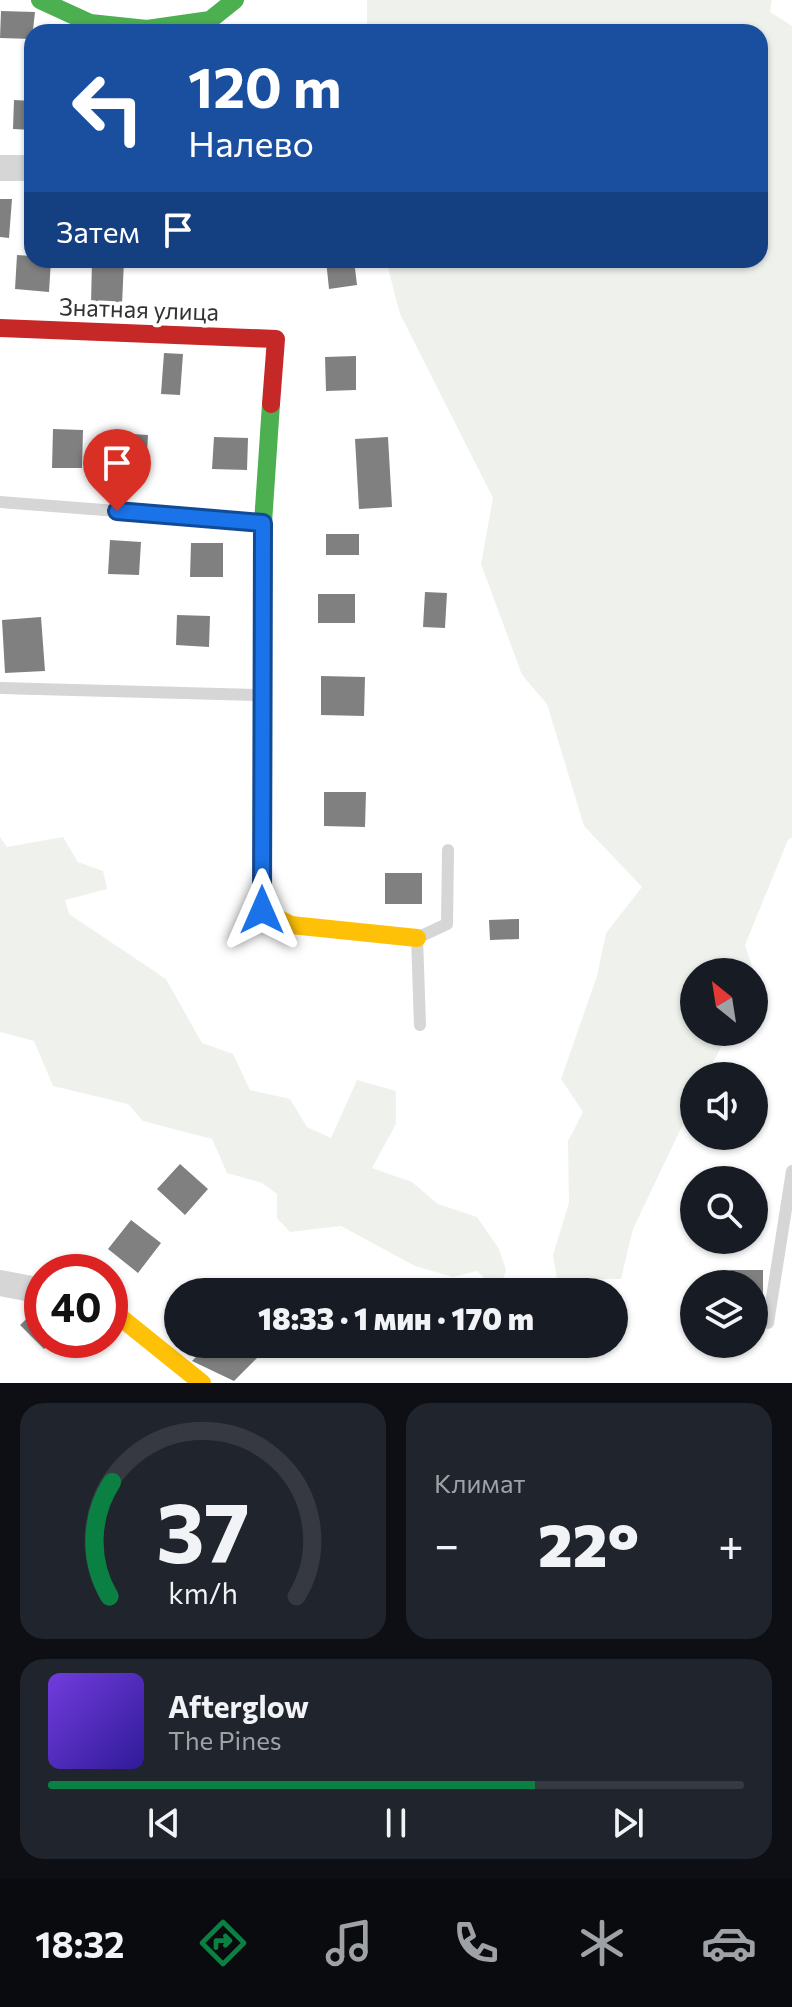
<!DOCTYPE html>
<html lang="ru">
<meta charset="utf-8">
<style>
:root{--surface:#171b24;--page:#20242c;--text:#f1f3f6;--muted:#9ea1a6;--line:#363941;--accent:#0b8043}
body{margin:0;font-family:Commissioner,sans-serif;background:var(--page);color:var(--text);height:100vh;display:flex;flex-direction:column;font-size:30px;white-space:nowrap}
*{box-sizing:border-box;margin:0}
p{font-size:26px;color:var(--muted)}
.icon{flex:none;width:44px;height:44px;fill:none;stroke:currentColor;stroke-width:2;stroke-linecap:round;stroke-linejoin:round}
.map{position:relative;height:1383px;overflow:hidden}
.panel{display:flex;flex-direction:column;gap:20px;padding:20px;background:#0d0f14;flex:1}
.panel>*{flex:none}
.banner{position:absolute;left:24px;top:24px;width:744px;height:244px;border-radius:24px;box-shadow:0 2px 6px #0004;background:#1a4fa0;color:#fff;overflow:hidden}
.needle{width:52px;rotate:330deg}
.tools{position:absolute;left:680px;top:958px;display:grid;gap:16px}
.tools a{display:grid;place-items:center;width:88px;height:88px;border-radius:50%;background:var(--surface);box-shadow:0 2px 6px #0004;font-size:40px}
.speed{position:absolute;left:24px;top:1254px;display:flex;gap:16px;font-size:40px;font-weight:700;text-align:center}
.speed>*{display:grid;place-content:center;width:104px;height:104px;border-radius:50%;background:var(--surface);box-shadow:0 2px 6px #0004;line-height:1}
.speed .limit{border:12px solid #d22;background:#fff;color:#111}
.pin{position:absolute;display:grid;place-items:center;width:68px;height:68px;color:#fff;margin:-82px -34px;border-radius:50% 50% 50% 0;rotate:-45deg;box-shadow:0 0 8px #0007}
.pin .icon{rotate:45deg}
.me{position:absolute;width:88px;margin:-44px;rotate:0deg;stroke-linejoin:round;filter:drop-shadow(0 0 6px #0008)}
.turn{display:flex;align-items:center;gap:28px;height:168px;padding:0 32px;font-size:36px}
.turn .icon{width:104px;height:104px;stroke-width:2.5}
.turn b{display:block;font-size:56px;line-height:68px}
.then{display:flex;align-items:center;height:76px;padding:0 32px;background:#0003;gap:16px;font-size:30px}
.big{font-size:60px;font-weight:800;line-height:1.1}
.panel .widget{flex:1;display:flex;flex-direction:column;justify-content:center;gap:12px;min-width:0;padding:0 28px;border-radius:24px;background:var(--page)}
.panel .dial{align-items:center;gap:0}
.dial svg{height:208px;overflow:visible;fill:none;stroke:var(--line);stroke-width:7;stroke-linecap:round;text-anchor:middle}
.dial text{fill:var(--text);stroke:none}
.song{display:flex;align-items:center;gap:24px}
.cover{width:96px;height:96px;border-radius:12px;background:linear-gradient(135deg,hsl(260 70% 55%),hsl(250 70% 35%))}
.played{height:8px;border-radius:4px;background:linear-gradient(90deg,var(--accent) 70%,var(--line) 70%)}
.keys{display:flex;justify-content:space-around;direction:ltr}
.heat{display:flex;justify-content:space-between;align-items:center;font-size:44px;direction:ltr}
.panel .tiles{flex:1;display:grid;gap:20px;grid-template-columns:1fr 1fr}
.widget:last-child{grid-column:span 2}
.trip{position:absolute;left:164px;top:1278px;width:464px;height:80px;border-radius:40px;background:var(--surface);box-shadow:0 2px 6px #0004;font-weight:800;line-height:80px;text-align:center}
.tab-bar{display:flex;height:128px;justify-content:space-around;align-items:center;background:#090b0e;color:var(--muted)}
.tab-bar .icon{width:56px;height:56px}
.tab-bar .current{color:var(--accent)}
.tab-bar b{font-size:36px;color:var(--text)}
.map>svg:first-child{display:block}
.green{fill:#eff2ec}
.building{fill:#808080}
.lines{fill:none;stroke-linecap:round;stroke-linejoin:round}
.lane{stroke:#d6d6d6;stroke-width:12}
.street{stroke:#d6d6d6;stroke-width:26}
.fast{stroke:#4caf50;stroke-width:18}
.slow{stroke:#ffc107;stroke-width:18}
.jam{stroke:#c62828;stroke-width:18}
.route-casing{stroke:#114b97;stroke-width:20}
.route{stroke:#1a73e8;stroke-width:14}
.labels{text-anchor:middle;stroke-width:8;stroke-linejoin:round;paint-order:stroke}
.street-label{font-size:24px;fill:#323232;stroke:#fff}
</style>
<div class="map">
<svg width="792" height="1383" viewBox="0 0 792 1383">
<rect width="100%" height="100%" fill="#fff"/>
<!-- green -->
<path class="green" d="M367 0H772L770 12 792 26V837L788 840 745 945 754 972H694V1032H729L706 1076H694V1101L633 1229 621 1279 557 1280 553 1255 569 1203 568 1141 583 1112 561 1079 597 976 606 933 642 887 584 826 547 704 522 675 481 564 493 498 400 314 386 260H760V32H367Z
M0 837 7 847 63 837 78 862 103 871 107 889 65 900 69 914 166 979 202 1043 233 1054 250 1090 290 1099 307 1127 331 1138 357 1080 396 1091V1124L372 1168 412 1182 438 1204 477 1217 499 1249 506 1270 499 1292 477 1271 453 1277 415 1266 341 1226 290 1232 277 1218V1194L262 1183 227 1173 212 1139 143 1121 128 1104 53 1086 34 1041 0 1032Z"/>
<!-- building -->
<path class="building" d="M1 11 35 12 32 39 0 38Z
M14 100 32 101V130L13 129Z
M0 199H12L9 238 0 237Z
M17 255 32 256V260H51L49 292 15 289Z
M92 260H124L122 305 91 304Z
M326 260H354L357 285 329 289Z
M164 353 183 354 180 395 161 394Z
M356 356V390L326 391 325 357Z
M53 429 83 430 82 468H52Z
M116 433 148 435 146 469 113 467Z
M214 437 248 438 247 470 212 469Z
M388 437 392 507 359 509 355 439Z
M326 534H359V555H326Z
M110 540 141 542 139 575 108 574Z
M191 543H223V577H190Z
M425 592 447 593 445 628 423 627Z
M318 594H355V623H318Z
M177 615 210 616 209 647 176 645Z
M41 617 45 671 5 673 2 620Z
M321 676 365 677 364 716 321 715Z
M324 792H366L365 827 324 826Z
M385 873H422V904H385Z
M519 919V939L490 940 489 920Z
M180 1164 208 1189 185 1215 157 1189Z
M131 1220 161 1243 138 1273 108 1249Z
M731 1270H763V1298H754V1284H731Z
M42 1304V1340H54L44 1349 20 1325Z
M209 1344H271L234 1381 192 1361Z"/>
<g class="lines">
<!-- lane -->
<path class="lane" d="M0 502 260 522
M0 688 260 695
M420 1025 417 938 447 924 448 850
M768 1323 792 1171"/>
<!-- street -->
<path class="street" d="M0 168H32
M0 1283 42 1291"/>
<!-- fast -->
<path class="fast" d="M40 0 90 23 147 29 210 20 235 0
M262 859 263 523 271 404"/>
<!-- slow -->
<path class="slow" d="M262 859V910L291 925 417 938
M110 1309 202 1383"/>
<!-- jam -->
<path class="jam" d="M0 328 276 339 271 404"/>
</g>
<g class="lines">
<!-- route casing -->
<g class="route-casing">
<path id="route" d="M117 511 263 523 262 910"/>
</g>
<!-- route -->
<use href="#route" class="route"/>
</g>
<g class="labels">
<!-- street labels -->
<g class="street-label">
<text transform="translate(139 310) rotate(2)" y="8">Знатная улица</text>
</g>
</g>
</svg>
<div class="tools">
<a><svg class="needle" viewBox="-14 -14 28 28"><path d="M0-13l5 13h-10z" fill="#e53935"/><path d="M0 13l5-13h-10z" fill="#9ea1a6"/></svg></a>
<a><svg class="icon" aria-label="sound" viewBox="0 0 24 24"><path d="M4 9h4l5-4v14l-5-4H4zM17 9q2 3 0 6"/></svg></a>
<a><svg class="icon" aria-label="search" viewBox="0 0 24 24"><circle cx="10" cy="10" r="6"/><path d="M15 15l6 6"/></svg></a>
<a><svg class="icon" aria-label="layers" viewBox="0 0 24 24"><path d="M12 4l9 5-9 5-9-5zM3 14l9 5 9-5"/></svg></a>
</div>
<div class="speed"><div class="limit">40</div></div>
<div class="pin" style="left:117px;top:511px;background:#d93025"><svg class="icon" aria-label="arrive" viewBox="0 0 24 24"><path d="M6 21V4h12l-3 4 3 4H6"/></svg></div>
<svg class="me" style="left:262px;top:910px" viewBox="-20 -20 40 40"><path d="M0-17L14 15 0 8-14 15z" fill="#1a73e8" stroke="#fff" stroke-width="4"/></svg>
<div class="trip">18:33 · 1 мин · 170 m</div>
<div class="banner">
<div class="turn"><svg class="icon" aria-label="left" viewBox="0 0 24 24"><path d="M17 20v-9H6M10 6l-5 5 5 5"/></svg><div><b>120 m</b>Налево</div></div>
<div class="then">Затем<svg class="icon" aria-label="arrive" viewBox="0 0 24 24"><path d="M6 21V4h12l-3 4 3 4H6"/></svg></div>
</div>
</div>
<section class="panel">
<div class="tiles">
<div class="widget dial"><svg viewBox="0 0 100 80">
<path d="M14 69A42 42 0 1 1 86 69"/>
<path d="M14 69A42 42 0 0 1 15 25" stroke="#0b8043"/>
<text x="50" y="56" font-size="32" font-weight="700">37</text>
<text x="50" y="72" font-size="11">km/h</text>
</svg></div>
<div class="widget"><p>Климат</p>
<div class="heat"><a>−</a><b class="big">22°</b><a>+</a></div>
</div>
<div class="widget">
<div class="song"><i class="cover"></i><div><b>Afterglow</b><p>The Pines</p></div></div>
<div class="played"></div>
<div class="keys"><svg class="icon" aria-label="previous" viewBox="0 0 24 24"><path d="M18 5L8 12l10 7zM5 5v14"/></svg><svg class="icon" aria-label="pause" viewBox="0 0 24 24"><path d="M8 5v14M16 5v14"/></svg><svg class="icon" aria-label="next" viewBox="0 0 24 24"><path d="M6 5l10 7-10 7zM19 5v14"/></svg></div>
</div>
</div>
</section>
<nav class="tab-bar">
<b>18:32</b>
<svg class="icon current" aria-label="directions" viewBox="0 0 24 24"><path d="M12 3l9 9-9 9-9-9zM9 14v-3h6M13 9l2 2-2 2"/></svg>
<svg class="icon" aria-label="music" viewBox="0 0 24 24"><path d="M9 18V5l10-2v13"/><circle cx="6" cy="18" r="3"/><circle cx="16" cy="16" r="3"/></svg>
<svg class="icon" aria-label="phone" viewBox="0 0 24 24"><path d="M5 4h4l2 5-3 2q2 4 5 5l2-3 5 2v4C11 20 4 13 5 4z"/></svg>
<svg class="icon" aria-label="climate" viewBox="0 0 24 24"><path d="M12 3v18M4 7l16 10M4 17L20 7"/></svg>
<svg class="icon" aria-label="car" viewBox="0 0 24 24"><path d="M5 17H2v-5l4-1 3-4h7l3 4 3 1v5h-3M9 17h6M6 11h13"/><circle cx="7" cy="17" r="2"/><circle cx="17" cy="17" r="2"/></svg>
</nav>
